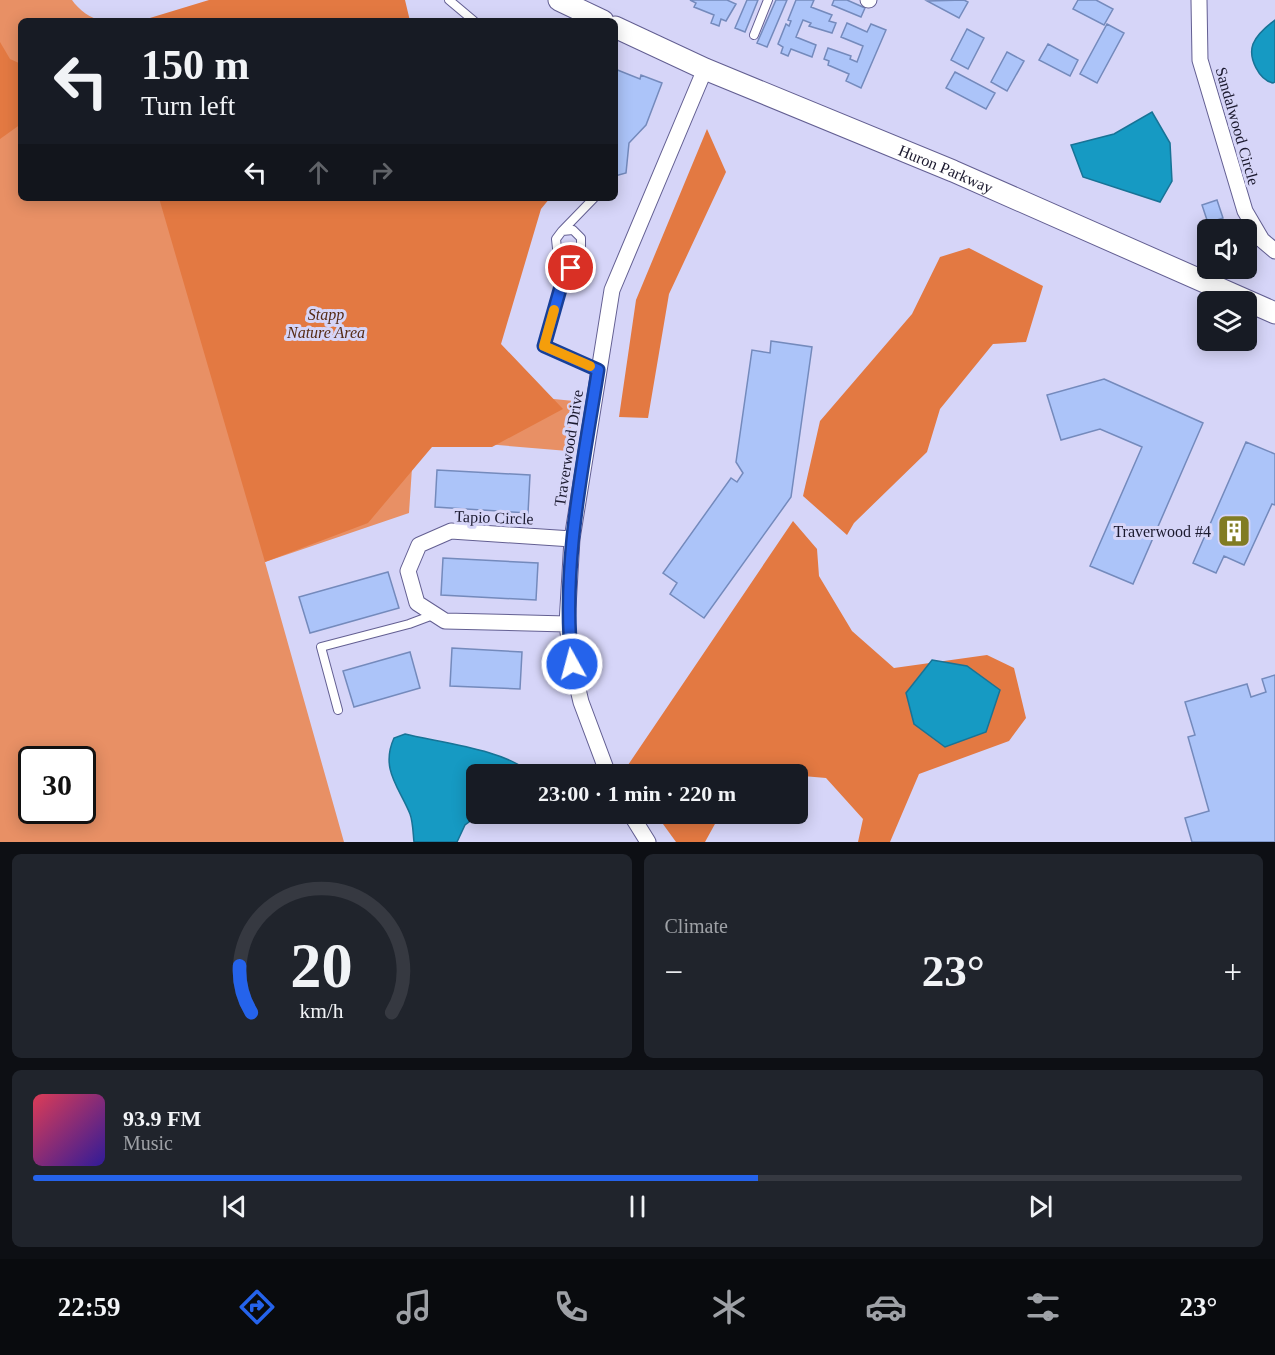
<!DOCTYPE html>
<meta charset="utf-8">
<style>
:root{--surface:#171b24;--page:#20242c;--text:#f1f3f6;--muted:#9ea1a6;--line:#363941;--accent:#2563eb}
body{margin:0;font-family:"Times New Roman",serif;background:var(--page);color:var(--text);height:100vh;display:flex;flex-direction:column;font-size:22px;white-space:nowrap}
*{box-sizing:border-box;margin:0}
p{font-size:20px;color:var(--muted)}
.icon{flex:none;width:33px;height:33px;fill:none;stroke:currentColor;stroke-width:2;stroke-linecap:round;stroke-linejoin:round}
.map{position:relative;height:842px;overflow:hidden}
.sheet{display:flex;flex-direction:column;gap:12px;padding:12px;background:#0d0f14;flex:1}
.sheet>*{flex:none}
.banner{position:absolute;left:18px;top:18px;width:600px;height:183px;border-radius:9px;box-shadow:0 3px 15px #0003;background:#171b24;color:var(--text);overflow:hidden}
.controls{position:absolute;left:1197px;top:219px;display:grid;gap:12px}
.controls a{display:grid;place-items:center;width:60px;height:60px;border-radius:9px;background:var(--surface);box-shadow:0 3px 15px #0003;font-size:30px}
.speed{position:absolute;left:18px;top:746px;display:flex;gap:12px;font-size:30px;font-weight:700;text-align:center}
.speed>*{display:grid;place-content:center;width:78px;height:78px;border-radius:50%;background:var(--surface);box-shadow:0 3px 15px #0003;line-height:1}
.speed .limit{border:3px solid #111;border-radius:9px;background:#fff;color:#111}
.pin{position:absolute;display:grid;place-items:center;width:51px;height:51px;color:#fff;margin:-26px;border:3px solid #fff;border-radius:50%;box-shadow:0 2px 6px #0007}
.me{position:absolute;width:66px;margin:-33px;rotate:353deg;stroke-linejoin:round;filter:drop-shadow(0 0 4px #0008)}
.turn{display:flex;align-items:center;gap:21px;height:126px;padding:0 24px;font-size:27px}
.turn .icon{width:78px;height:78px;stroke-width:2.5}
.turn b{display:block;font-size:42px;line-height:51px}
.lanes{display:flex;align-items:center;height:57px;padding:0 24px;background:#0003;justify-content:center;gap:30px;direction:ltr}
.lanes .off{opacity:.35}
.big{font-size:45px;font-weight:800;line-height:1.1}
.sheet .card{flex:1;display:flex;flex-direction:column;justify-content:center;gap:9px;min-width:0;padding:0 21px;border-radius:9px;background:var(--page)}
.sheet .dial{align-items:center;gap:0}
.dial svg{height:156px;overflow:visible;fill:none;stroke:var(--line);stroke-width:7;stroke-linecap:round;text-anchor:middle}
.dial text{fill:var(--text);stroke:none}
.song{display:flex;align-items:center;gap:18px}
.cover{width:72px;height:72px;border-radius:9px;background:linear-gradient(135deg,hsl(350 70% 55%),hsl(250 70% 35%))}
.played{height:6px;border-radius:3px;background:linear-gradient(90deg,var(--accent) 60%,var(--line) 60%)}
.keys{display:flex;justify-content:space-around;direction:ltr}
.heat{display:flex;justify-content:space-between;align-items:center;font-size:33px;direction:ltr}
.sheet .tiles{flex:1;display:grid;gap:12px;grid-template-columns:1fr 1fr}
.card:last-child{grid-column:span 2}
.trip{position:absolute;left:466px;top:764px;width:342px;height:60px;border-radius:9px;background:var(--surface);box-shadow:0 3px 15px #0003;font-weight:800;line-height:60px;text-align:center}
.dock{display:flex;height:96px;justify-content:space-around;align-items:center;background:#090b0e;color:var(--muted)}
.dock .icon{width:42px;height:42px}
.dock .selected{color:var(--accent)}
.dock b{font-size:27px;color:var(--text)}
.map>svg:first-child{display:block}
.green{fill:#e89065;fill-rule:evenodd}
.forest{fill:#e37942}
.water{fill:#169ac3;stroke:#187396;stroke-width:1.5}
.building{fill:#acc4f9;stroke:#748abc;stroke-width:1.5}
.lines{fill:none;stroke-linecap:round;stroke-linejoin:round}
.lane-casing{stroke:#635f92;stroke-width:10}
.street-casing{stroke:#635f92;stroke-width:17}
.secondary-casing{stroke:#635f92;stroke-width:23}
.lane{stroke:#fff;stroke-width:8}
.street{stroke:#fff;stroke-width:15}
.secondary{stroke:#fff;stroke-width:21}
.route-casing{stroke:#184099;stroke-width:15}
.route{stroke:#2563eb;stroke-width:10}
.slow{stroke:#f59e0b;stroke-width:10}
.labels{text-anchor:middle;stroke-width:6;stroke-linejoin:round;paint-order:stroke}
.street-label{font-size:16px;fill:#1b192e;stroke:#d6d5f8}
.park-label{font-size:16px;font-style:italic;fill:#552b15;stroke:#d6d5f8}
.poi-label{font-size:16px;fill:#1b192e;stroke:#d6d5f8;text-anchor:end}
</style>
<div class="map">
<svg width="1275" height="842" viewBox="0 0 1275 842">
<rect width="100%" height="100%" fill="#d6d5f8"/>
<!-- green -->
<path class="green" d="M0 0H72C79 10 90 18 102 21H21V198H460L440 388 574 401 568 451 414 438 409 513 265 562 344 842H0ZM32 759H82V810H32Z"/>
<!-- forest -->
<path class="forest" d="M209 0H405L410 21H140Z
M0 42 10 59 21 64V124L0 139Z
M707 129 726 172 669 294 648 418 619 417 636 300Z
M159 198H550L541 209 501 344 563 409 492 447H432L368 523 265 562Z
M969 248 1043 286 1026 342 993 344 940 409 927 452 854 523 847 535 803 496 820 421 912 314 940 257Z
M793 521 817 549 819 576 852 631 894 668 987 655 1014 668 1026 718 1009 741 919 774 890 842H858L863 819 826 778 768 773 633 774 628 765Z
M655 813H721L705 842H676Z"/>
<!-- water -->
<path class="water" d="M1275 20V82L1273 83C1259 80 1248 58 1253 44 1257 34 1267 26 1275 20Z
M1152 112 1170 143 1172 181 1160 202 1083 177 1071 145 1114 134Z
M932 660 967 666 1000 690 986 732 945 747 914 724 906 693Z
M405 734C436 742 510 750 530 774H477V813H535L529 818 480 814 465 825 457 842H414C413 833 413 822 410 814 399 787 380 769 394 738Z"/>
<!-- building -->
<path class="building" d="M690 0H727L736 4 726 21 721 19 719 26 711 23 714 15 694 7 696 3Z
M747 0H758L745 32 735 28Z
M776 0H787L767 47 757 43Z
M796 0H814L811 7 832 15 829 21 836 23 832 33 809 26 811 23 803 20 796 37 816 45 812 57 791 49 788 56 781 53 783 47 778 44 786 24 789 26 791 21 788 20Z
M834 0H847L865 8 861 17 832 5Z
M964 0 968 2 959 18 927 1Z
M1078 0H1096L1113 9 1104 25 1073 9Z
M847 23 867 32 871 24 886 30 861 88 846 81 849 74 828 65 829 61 824 59 828 48 851 56 850 59 857 62 863 46 841 37Z
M1107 24 1124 33 1097 83 1080 74Z
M967 29 984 38 968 69 951 60Z
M1048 44 1078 60 1070 76 1039 60Z
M1007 52 1024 61 1007 91 991 82Z
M615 69 640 79 641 75 662 83 646 125 629 143 626 173 615 176Z
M955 72 995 93 986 109 946 88Z
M1217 200 1223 218 1208 223 1202 205Z
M771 341 812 347 791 497 704 618 670 594 677 583 663 573 731 478 737 482 743 473 736 462 752 350 770 353Z
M1104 379 1203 423 1133 584 1090 566 1142 447 1100 429 1061 440 1047 395Z
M1246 442 1275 454V505L1272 504 1244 565 1224 556 1216 573 1193 563Z
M437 470 530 475 528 513 435 507Z
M443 558 538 563 536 600 441 595Z
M388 572 399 608 310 633 299 597Z
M452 648 522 652 520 689 450 686Z
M410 652 420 688 354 707 343 671Z
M1275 675V842H1192L1185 818 1209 811 1188 737 1195 735 1185 702 1247 684 1251 697 1266 692 1262 679Z"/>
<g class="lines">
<!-- lane casing -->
<g class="lane-casing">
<path id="lane" d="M449 0 474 21
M754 35 768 0
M562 231 594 198
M561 286 556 239 562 231 573 230 581 238V249L561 286 544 346 598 370
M338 710 321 647 409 624 433 615"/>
</g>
<!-- street casing -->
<g class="street-casing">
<path id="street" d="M868 0H869
M1199 0 1200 60 1245 211 1262 240 1275 251
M567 624 445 621 417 603 408 571 419 545 451 531 572 539
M608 774 581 702 572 664 567 624 572 539 612 290 705 69
M630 813 648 842"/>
</g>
<!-- secondary casing -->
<g class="secondary-casing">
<g id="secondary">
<path d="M559 0 603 21"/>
<path id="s1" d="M615 27 705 69 953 171 1275 313"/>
</g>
</g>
<!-- lane -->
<use href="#lane" class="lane"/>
<!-- street -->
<use href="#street" class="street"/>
<!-- secondary -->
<use href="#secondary" class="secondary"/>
</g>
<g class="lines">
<!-- route casing -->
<g class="route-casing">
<path id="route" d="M571 268 561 286 544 346 598 370C583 466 561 566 572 664"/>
</g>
<!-- route -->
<use href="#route" class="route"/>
<!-- slow -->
<path class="slow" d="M554 310 544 346 590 366"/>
</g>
<!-- icons -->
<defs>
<g id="building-square" transform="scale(1.725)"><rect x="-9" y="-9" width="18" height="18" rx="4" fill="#817c23" stroke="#d6d5f8"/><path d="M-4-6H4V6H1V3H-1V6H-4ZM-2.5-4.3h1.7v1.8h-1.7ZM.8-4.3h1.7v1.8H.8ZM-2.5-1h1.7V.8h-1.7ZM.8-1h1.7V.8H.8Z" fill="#fff"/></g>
</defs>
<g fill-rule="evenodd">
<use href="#building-square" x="1234" y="531"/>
</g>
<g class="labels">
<!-- street labels -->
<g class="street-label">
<text transform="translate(1238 126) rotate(74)" y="6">Sandalwood Circle</text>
<text dy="6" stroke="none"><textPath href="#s1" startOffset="360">Huron Parkway</textPath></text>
<text transform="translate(568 448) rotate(-81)" y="6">Traverwood Drive</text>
<text transform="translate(494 517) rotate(2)" y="6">Tapio Circle</text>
</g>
<!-- park labels -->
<g class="park-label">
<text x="326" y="320">Stapp<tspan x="326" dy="18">Nature Area</tspan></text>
</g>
<!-- poi labels -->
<g class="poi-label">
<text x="1211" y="537">Traverwood #4</text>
</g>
</g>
</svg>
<div class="controls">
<a><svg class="icon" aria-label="sound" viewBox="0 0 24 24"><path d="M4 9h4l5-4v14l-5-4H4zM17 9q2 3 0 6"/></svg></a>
<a><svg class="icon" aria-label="layers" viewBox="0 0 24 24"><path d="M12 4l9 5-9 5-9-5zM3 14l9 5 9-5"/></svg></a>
</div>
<div class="speed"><div class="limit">30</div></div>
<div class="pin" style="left:571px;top:268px;background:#d93025"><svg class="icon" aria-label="arrive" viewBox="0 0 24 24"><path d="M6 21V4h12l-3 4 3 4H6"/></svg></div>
<svg class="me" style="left:572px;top:664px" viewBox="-20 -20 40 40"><circle r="17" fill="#2563eb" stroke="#fff" stroke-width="3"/><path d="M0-11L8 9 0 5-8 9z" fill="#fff"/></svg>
<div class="trip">23:00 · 1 min · 220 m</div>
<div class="banner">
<div class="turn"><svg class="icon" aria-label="left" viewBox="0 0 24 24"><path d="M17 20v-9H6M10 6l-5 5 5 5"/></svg><div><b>150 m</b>Turn left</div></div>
<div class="lanes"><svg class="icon" aria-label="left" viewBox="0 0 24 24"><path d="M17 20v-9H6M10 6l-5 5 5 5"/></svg><svg class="icon off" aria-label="ahead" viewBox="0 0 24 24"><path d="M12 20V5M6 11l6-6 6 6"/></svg><svg class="icon off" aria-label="right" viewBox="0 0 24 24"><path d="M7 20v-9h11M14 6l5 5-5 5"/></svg></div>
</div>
</div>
<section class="sheet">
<div class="tiles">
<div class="card dial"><svg viewBox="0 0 100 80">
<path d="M14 69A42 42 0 1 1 86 69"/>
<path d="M14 69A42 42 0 0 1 8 45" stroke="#2563eb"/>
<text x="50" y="56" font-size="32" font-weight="700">20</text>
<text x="50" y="72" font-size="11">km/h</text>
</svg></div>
<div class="card"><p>Climate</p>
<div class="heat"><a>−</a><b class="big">23°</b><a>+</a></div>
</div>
<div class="card">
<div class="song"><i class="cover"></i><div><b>93.9 FM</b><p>Music</p></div></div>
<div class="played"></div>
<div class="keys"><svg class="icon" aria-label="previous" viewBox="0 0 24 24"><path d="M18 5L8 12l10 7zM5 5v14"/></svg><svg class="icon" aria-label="pause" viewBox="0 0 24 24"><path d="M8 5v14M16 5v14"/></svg><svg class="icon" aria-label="next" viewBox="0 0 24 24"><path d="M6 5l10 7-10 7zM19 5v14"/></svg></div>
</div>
</div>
</section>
<nav class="dock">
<b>22:59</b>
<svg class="icon selected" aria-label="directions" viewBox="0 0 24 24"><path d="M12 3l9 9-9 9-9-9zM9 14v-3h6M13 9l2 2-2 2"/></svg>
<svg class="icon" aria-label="music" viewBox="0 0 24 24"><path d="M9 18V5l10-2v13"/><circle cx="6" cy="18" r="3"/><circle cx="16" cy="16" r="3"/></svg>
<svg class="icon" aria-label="phone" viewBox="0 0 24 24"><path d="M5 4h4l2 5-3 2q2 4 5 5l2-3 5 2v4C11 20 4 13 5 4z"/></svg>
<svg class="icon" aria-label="climate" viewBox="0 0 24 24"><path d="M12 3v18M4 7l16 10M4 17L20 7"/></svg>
<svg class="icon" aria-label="car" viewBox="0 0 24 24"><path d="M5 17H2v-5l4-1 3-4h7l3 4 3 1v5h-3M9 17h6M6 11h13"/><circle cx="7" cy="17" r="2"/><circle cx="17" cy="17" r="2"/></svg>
<svg class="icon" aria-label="filters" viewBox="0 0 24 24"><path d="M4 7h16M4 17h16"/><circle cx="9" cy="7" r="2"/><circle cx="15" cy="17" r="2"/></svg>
<b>23°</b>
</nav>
